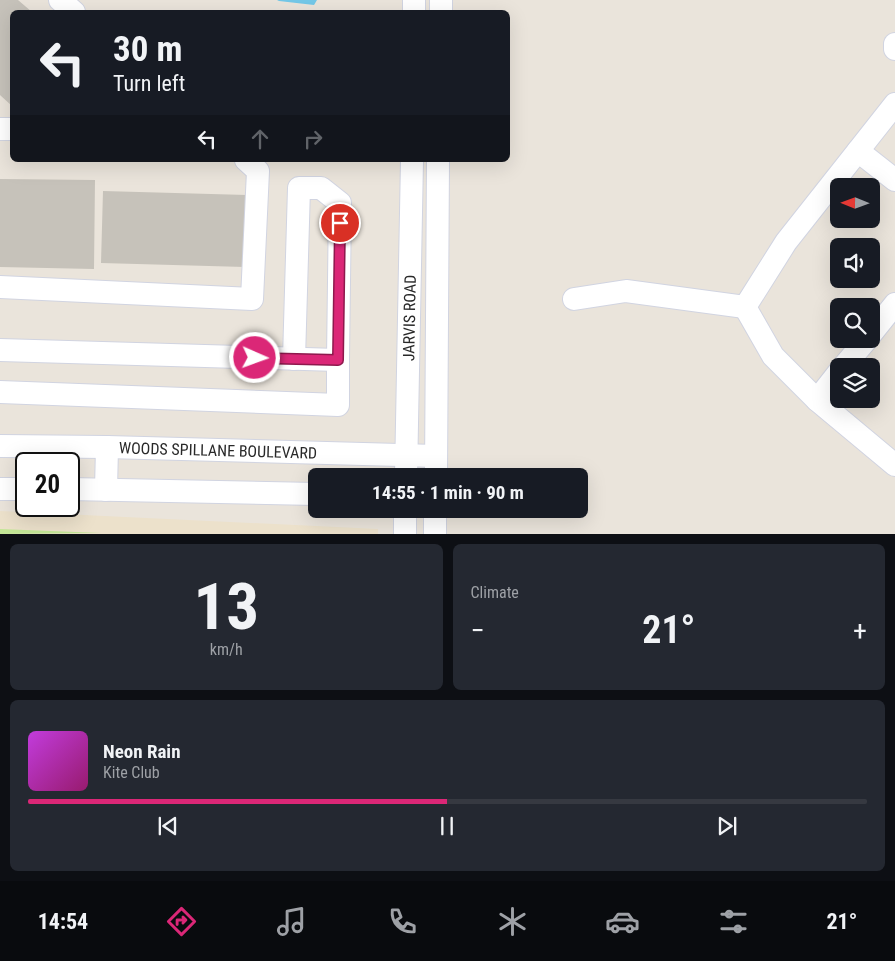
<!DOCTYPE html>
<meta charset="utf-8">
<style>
:root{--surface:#171b24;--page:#242831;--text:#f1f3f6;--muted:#9ea1a6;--line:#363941;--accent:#db2777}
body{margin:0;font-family:"Roboto Condensed",sans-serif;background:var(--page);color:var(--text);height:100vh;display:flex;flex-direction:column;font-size:19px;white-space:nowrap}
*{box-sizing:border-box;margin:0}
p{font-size:16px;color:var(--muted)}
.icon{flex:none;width:28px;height:28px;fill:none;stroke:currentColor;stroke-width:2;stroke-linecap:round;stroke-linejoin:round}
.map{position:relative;height:534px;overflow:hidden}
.drawer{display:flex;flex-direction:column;gap:10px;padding:10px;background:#0d0f14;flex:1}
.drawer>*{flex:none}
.guide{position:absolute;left:10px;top:10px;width:500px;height:152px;border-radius:8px;box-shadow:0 5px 20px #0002;background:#171b24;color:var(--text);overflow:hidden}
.needle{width:32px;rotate:271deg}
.buttons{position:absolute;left:830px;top:178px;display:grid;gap:10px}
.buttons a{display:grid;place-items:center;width:50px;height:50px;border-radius:8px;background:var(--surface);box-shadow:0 5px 20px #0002;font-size:25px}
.speed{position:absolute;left:15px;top:452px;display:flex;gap:10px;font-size:25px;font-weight:700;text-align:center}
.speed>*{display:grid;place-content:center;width:65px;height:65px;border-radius:50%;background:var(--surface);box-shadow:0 5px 20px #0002;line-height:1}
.speed .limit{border:2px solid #111;border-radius:8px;background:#fff;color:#111}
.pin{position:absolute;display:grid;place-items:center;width:42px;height:42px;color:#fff;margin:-21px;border:2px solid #fff;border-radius:50%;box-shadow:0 1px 5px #0007}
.me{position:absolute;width:55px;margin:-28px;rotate:92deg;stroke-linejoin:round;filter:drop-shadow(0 0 4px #0008)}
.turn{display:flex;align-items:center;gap:18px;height:105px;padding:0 20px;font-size:22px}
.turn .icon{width:65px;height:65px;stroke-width:2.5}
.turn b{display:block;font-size:35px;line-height:42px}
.lanes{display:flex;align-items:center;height:48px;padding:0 20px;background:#0003;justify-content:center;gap:25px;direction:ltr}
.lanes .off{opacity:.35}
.big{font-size:38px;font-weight:700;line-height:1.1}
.drawer .widget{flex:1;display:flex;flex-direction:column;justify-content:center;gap:8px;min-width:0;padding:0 18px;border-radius:8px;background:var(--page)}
.drawer .dial{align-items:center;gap:0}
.dial b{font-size:65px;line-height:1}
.song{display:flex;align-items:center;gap:15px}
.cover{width:60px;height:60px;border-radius:8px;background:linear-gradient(135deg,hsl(290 70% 55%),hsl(320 70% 35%))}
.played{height:5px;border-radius:2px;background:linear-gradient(90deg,var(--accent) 50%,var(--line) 50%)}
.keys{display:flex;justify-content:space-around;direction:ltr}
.heat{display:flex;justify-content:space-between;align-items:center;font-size:28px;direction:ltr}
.drawer .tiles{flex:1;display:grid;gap:10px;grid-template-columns:1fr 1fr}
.widget:last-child{grid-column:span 2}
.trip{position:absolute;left:308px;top:468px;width:280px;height:50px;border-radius:8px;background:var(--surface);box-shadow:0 5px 20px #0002;font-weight:700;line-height:50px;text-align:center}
.tabs{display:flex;height:80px;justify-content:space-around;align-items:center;background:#090b0e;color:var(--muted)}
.tabs .icon{width:35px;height:35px}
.tabs .active{color:var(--accent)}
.tabs b{font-size:22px;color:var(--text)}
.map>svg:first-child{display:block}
.education{fill:#ece1cb}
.pitch{fill:#c3e696}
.water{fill:#73c8e8}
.building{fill:#c6c2ba}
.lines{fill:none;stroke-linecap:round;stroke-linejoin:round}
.minor-casing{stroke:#d1d4e1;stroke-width:24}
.minor{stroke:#fff;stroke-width:22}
.route-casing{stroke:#8e194d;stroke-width:12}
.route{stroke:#db2777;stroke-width:9}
.labels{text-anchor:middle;stroke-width:4.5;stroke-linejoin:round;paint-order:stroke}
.street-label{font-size:16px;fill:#292929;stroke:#fff}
</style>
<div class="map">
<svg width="895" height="534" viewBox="0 0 895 534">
<rect width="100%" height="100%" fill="#eae4db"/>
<!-- education -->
<path class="education" d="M0 511 378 529V534H0Z"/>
<!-- pitch -->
<path class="pitch" d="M0 529 101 533 0 534Z"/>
<!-- water -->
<path class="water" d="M277 0H317L314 5 279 1Z"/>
<!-- building -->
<path class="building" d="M0 0H18L32 12H12V106L0 95Z
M0 179 95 180 94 269 0 267Z
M103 191 247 195 245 267 101 263Z"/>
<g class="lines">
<!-- minor casing -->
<g class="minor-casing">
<g id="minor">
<path d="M60 0 74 12"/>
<path d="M414 12V0"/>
<path d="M441 12V0"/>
<path d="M895 44V49"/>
<path d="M0 129H12"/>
<path d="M858 151 895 180"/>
<path d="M0 287 252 299 258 171 246 160"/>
<path d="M574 299 626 291 745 307 786 242 895 104"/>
<path d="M745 307 773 356 817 400 895 465"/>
<path d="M871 334 895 304"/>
<path d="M0 350 338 360V405L0 392"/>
<path d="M294 359 299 188H321L340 203 338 360"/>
<path d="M844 366 867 339"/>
<path d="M817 400 839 372"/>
<path id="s1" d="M0 446 107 447 436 456"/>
<path id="s2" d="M406 476 412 160"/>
<path d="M436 476 438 160"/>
<path d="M0 489H26"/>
<path d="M69 489 316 494"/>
<path d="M106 490 107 447"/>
<path d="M405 534V509"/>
<path d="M435 534V509"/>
</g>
</g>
<!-- minor -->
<use href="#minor" class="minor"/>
</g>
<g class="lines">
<!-- route casing -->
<g class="route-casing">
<path id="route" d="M255 358 338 360 340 223"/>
</g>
<!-- route -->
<use href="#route" class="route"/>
</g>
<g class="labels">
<!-- street labels -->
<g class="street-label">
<text dy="6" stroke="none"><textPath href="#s2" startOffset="158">JARVIS ROAD</textPath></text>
<text dy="6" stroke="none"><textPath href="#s1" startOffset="218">WOODS SPILLANE BOULEVARD</textPath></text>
</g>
</g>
</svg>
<div class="buttons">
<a><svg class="needle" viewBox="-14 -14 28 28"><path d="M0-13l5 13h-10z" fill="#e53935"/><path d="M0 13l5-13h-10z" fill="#9ea1a6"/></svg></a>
<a><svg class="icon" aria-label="sound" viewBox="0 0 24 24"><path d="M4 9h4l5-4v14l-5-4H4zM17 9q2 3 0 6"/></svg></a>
<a><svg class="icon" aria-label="search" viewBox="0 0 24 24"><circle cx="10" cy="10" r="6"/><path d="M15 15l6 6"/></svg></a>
<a><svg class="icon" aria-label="layers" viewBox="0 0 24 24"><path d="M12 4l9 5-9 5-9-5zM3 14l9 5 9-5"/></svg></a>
</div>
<div class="speed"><div class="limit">20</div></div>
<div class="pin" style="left:340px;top:223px;background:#d93025"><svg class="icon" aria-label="arrive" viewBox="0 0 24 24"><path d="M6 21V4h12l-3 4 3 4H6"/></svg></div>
<svg class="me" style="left:255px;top:358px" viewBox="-20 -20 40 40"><circle r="17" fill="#db2777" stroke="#fff" stroke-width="3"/><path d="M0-11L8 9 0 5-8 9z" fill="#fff"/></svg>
<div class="trip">14:55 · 1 min · 90 m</div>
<div class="guide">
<div class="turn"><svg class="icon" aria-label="left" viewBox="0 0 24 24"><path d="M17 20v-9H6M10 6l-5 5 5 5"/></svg><div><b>30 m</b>Turn left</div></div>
<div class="lanes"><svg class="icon" aria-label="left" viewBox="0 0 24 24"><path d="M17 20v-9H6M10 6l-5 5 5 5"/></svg><svg class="icon off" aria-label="ahead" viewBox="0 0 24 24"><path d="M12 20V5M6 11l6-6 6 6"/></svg><svg class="icon off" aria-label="right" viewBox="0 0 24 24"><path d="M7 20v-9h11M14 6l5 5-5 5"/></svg></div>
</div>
</div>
<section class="drawer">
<div class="tiles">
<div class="widget dial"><b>13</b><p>km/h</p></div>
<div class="widget"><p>Climate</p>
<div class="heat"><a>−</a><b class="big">21°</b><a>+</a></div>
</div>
<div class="widget">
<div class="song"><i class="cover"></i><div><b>Neon Rain</b><p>Kite Club</p></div></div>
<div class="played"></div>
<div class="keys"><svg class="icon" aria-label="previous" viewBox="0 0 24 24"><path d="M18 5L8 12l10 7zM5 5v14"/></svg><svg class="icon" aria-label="pause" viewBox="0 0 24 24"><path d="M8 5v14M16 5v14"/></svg><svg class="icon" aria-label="next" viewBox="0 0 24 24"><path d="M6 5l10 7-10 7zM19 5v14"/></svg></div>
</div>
</div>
</section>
<nav class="tabs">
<b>14:54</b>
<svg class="icon active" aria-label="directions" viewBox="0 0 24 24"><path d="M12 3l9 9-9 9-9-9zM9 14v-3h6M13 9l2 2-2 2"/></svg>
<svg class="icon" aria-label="music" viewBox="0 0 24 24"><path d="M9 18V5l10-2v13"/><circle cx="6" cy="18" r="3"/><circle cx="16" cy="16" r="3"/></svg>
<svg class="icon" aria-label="phone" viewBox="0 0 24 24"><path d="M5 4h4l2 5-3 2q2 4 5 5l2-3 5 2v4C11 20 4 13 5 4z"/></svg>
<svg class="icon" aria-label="climate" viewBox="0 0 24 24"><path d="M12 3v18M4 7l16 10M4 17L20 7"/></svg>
<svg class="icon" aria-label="car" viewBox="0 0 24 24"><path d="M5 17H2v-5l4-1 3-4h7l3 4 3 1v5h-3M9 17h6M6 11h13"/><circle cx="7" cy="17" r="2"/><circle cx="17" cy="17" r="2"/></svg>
<svg class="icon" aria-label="filters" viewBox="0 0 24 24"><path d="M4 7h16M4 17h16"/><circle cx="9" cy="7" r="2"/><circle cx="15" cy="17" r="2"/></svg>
<b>21°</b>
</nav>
